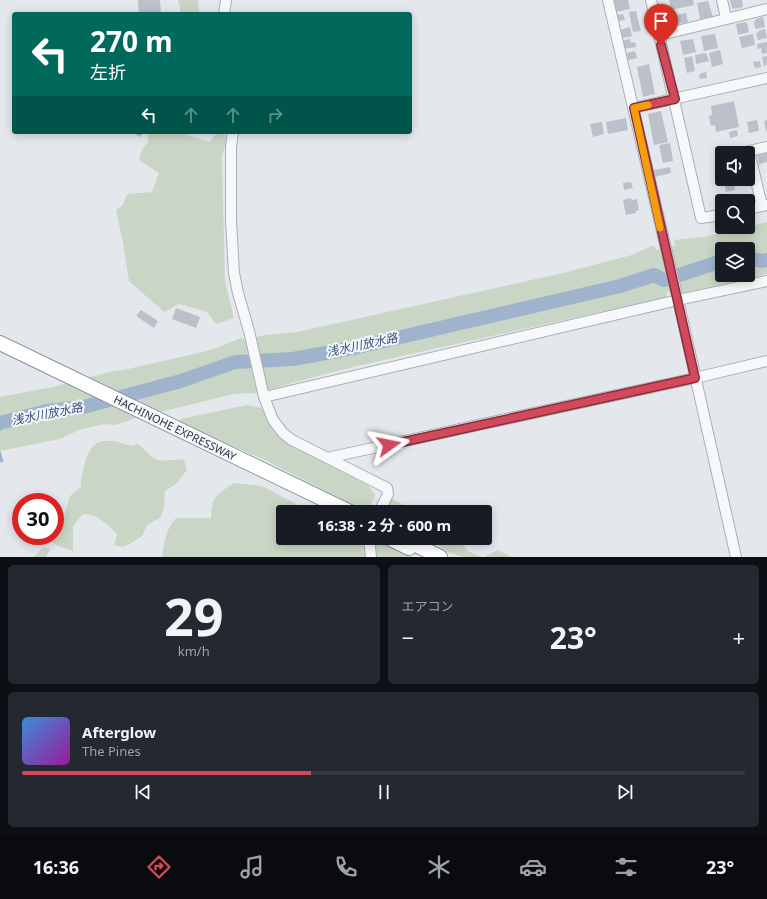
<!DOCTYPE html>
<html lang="ja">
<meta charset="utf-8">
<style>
:root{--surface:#171b24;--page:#242831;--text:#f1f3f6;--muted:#9ea1a6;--line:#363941;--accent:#d1495b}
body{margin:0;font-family:"Noto Sans","Noto Sans JP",sans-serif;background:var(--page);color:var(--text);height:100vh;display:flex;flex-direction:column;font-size:15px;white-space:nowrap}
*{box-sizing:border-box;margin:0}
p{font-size:13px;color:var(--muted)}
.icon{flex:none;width:22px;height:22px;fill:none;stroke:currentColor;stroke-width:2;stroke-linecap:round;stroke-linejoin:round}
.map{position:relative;height:557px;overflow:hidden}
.details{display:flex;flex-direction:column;gap:8px;padding:8px;background:#0d0f14;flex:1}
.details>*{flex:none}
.top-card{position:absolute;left:12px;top:12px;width:400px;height:122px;border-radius:4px;box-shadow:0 2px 10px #0003;background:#00695c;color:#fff;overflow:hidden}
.controls{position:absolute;left:715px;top:146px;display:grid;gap:8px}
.controls a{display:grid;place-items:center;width:40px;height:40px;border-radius:4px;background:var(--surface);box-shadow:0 2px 10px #0003;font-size:20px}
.speed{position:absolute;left:12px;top:493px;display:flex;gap:8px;font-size:20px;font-weight:700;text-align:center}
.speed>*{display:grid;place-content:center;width:52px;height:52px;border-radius:50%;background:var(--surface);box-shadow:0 2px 10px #0003;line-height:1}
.speed .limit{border:6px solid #d22;background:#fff;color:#111}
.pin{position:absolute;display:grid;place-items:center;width:34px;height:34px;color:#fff;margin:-41px -17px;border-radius:50% 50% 50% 0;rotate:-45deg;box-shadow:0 0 4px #0007}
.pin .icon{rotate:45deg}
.me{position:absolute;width:44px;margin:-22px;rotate:78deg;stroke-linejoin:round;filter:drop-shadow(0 0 3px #0008)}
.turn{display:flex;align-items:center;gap:14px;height:84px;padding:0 12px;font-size:18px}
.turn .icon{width:52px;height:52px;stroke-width:2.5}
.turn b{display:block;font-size:28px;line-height:34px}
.lanes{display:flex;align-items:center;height:38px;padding:0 12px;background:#0003;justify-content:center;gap:20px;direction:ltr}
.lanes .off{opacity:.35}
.big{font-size:30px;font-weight:700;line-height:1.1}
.details .card{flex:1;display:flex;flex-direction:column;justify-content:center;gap:6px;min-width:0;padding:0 14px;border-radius:6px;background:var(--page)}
.details .dial{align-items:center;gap:0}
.dial b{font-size:52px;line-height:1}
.song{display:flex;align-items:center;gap:12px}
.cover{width:48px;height:48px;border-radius:6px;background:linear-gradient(135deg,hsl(210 70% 55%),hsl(300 70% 35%))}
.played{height:4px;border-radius:2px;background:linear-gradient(90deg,var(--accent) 40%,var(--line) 40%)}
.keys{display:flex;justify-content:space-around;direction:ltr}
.heat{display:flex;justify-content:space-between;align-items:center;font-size:22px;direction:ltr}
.details .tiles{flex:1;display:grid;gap:8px;grid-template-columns:1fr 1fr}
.card:last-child{grid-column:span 2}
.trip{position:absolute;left:276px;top:505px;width:216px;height:40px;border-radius:4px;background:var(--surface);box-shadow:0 2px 10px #0003;font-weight:700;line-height:40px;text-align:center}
.dock{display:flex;height:64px;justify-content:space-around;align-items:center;background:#090b0e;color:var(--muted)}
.dock .icon{width:28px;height:28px}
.dock .selected{color:var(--accent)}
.dock b{font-size:18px;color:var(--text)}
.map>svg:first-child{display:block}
.green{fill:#c9d6c5;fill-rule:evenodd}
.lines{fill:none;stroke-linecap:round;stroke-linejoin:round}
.stream{stroke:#9fb4cc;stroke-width:2.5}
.river{stroke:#9fb4cc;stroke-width:14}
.building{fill:#bbc0ca}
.minor-casing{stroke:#a9aeb7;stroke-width:12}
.highway-casing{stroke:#8b94a3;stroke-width:16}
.minor{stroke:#f7f8fa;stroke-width:10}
.highway{stroke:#fff;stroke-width:14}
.route-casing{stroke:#882f3b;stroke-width:10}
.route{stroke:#d1495b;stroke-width:7}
.slow{stroke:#f59e0b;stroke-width:7}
.labels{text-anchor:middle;stroke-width:4;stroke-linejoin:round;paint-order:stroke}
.street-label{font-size:11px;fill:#2b3445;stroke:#f4f6f9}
.water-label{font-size:12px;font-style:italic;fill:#34527a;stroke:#f4f6f9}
</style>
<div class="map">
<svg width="767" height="557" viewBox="0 0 767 557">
<rect width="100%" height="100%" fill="#e4e7ec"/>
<!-- green -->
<path class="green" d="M178 0H198L199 14H181Z
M148 132H178L209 142 216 134H225L226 143 222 156 225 282 234 318 216 324 207 312 179 304 164 312 129 281 123 243 116 210 123 205 127 194 152 192 159 173 139 160 142 150 148 142Z
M767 222V274L682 293 681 288 666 293 667 297 353 367 306 379 271 389 255 393 233 394 161 412 152 410 128 421 115 425 104 424 79 430 60 439 0 451V397L53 387 109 372 128 369 211 350 241 338 245 340 265 335 297 332 563 273 632 255 654 245 656 250 675 246 674 240 703 237ZM722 249H748V275H722Z
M247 405 261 408 272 429 287 442 369 486 375 495 371 504 365 511 265 460 177 422 181 419Z
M115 441 131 446 138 444C143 448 147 453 152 457 160 464 174 458 184 460L187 470 176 484 165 491 164 508 160 518 147 525 142 536 130 544 123 547 114 545 117 534C107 524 96 513 83 514L73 526V551L60 547 52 542 61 528 70 496 81 487C81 476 86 446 99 442 104 440 110 441 115 441Z
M234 483 262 486 309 511 319 512H283V538H375L412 557H162C164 542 166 529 176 518H211C212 496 216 495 234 483Z
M391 498 415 512H384Z
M419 538H459L467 551 482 557H463L447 552 436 543Z
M44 547 50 549 46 557H33Z
M498 550 511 557H484Z"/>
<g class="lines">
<!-- stream -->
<path class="stream" d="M0 430 7 422
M0 453 2 461H0"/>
<!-- river -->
<path class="river" d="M748 258 762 261 767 260
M0 423 47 411 83 407 181 381 235 362 293 359 358 347 620 286 654 275 664 280 722 261"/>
</g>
<!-- building -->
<path class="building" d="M138 0H160L161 14H139Z
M613 0H628L630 9 616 12Z
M669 0H693L694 5 671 10Z
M730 0H742L743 7 732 9Z
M708 1 713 17 700 19 697 3Z
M636 11 641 31 633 32 629 12Z
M686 13 688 22 671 25 670 21 676 20 675 15Z
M623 14 625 20 617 21 616 15Z
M763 17 765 27 755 29 754 21 756 20V19Z
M747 22 749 32 738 35 736 24Z
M630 27 632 36 622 38 620 30Z
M765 29 767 38 758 40 756 33 759 32 758 31Z
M715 34 718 48 704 51 701 36Z
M753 34 755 45 742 48 739 37Z
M630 39 631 43 635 42 636 47 623 49 621 41Z
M693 39 696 52 683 55 680 41Z
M767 42V53L762 54 761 48 758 49 757 44Z
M720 50 723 64 712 67 709 53Z
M635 51 637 58 628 60 627 53Z
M706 53 709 61 696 64 695 55Z
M692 56 695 71 687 73 684 58Z
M767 56V65L764 66 762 57Z
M760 61 761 67 755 68 753 62Z
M649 64 655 94 643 97 637 67Z
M706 72 707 78 700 79 699 74Z
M734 101 739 127 716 132 715 125 711 126 709 116 712 115 711 106Z
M661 111 668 142 654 145 648 114Z
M626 118 628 130 608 134 606 122Z
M757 120 759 131 749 133 747 122Z
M767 120V131H766L764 121Z
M602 122 604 134 593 137 590 124Z
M737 130 738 136 730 138 729 132Z
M132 132H143L140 137Z
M670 143 673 161 663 163 659 145Z
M767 153V162L759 164 758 155Z
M670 167 671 173 655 177 654 170Z
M733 180 735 190 726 192 724 182Z
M631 182 633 188 624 190 623 183Z
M631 198 632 200 637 199 639 210 636 211V213L626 215 623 200Z
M176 308 200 317 196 328 172 319Z
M141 310 158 321 154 328 136 316Z"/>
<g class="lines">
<!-- minor casing -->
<g class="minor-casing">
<path id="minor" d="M608 0 678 300 736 557
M651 0 701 218 722 215
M722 0 726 18
M224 14 226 0
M669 33 767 9
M633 108 767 78
M233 132 231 147V221L234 273 238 293 249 331 264 397 273 420 283 433 292 440 387 488 388 494 379 512
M762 206 749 151 767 147
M748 209 767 205
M264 397 678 300 767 281
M327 458 695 378 767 361
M369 538 371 557"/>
</g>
<!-- highway casing -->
<g class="highway-casing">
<path id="highway" d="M0 343 350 512
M389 538 409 548
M402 538 440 557"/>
</g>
<!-- minor -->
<use href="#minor" class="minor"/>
<!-- highway -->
<use href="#highway" class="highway"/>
</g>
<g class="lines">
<!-- route casing -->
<g class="route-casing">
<path id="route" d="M389 445 695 378 634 108 675 99 661 45"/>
</g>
<!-- route -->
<use href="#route" class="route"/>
<!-- slow -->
<path class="slow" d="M648 105 634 108 660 228"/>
</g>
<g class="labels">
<!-- street labels -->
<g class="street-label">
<text transform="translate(175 428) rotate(26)" y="4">HACHINOHE EXPRESSWAY</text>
</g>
<!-- water labels -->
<g class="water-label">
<text transform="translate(362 345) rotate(-12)" y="4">浅水川放水路</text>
<text transform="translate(47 414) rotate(-11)" y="4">浅水川放水路</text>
</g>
</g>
</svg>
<div class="controls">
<a><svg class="icon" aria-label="sound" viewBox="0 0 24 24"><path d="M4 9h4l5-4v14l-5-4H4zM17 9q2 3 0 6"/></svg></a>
<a><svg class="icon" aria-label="search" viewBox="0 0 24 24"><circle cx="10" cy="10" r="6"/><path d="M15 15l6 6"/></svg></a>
<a><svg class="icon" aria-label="layers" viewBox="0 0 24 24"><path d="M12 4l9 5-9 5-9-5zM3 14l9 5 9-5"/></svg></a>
</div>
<div class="speed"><div class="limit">30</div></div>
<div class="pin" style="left:661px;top:45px;background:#d93025"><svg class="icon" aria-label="arrive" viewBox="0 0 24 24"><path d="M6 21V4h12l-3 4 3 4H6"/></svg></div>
<svg class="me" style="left:389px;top:445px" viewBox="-20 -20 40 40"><path d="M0-17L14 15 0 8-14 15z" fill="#d1495b" stroke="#fff" stroke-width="4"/></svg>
<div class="trip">16:38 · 2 分 · 600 m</div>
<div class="top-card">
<div class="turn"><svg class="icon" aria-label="left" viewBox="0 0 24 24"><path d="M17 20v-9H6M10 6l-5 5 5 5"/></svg><div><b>270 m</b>左折</div></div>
<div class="lanes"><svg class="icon" aria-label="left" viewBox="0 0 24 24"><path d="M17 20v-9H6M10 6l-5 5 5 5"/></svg><svg class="icon off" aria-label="ahead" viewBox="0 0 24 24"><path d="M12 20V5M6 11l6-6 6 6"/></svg><svg class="icon off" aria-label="ahead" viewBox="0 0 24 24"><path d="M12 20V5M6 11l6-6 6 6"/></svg><svg class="icon off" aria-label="right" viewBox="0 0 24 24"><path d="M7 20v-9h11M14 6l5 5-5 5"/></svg></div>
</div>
</div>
<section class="details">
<div class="tiles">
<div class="card dial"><b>29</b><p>km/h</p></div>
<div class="card"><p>エアコン</p>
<div class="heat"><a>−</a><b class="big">23°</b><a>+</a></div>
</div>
<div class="card">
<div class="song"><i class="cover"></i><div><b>Afterglow</b><p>The Pines</p></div></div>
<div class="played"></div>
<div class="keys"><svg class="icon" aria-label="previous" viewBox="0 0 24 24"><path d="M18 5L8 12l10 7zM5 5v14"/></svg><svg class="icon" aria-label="pause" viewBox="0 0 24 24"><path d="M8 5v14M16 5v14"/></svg><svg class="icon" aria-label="next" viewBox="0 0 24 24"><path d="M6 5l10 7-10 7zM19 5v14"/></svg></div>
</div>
</div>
</section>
<nav class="dock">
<b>16:36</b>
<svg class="icon selected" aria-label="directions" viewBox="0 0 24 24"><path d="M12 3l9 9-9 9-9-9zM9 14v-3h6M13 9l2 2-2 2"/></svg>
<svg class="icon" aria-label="music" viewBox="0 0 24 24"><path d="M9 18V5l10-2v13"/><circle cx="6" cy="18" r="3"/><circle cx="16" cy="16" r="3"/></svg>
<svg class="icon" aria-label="phone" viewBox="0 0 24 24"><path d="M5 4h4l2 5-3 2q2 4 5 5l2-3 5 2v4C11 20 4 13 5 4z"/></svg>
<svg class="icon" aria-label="climate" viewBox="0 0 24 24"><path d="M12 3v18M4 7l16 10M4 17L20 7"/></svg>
<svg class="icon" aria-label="car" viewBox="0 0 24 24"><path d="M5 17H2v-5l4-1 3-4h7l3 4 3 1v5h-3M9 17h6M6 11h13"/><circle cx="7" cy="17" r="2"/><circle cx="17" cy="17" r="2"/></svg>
<svg class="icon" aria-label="filters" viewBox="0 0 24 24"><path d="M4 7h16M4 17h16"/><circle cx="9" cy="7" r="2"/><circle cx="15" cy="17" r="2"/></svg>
<b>23°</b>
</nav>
